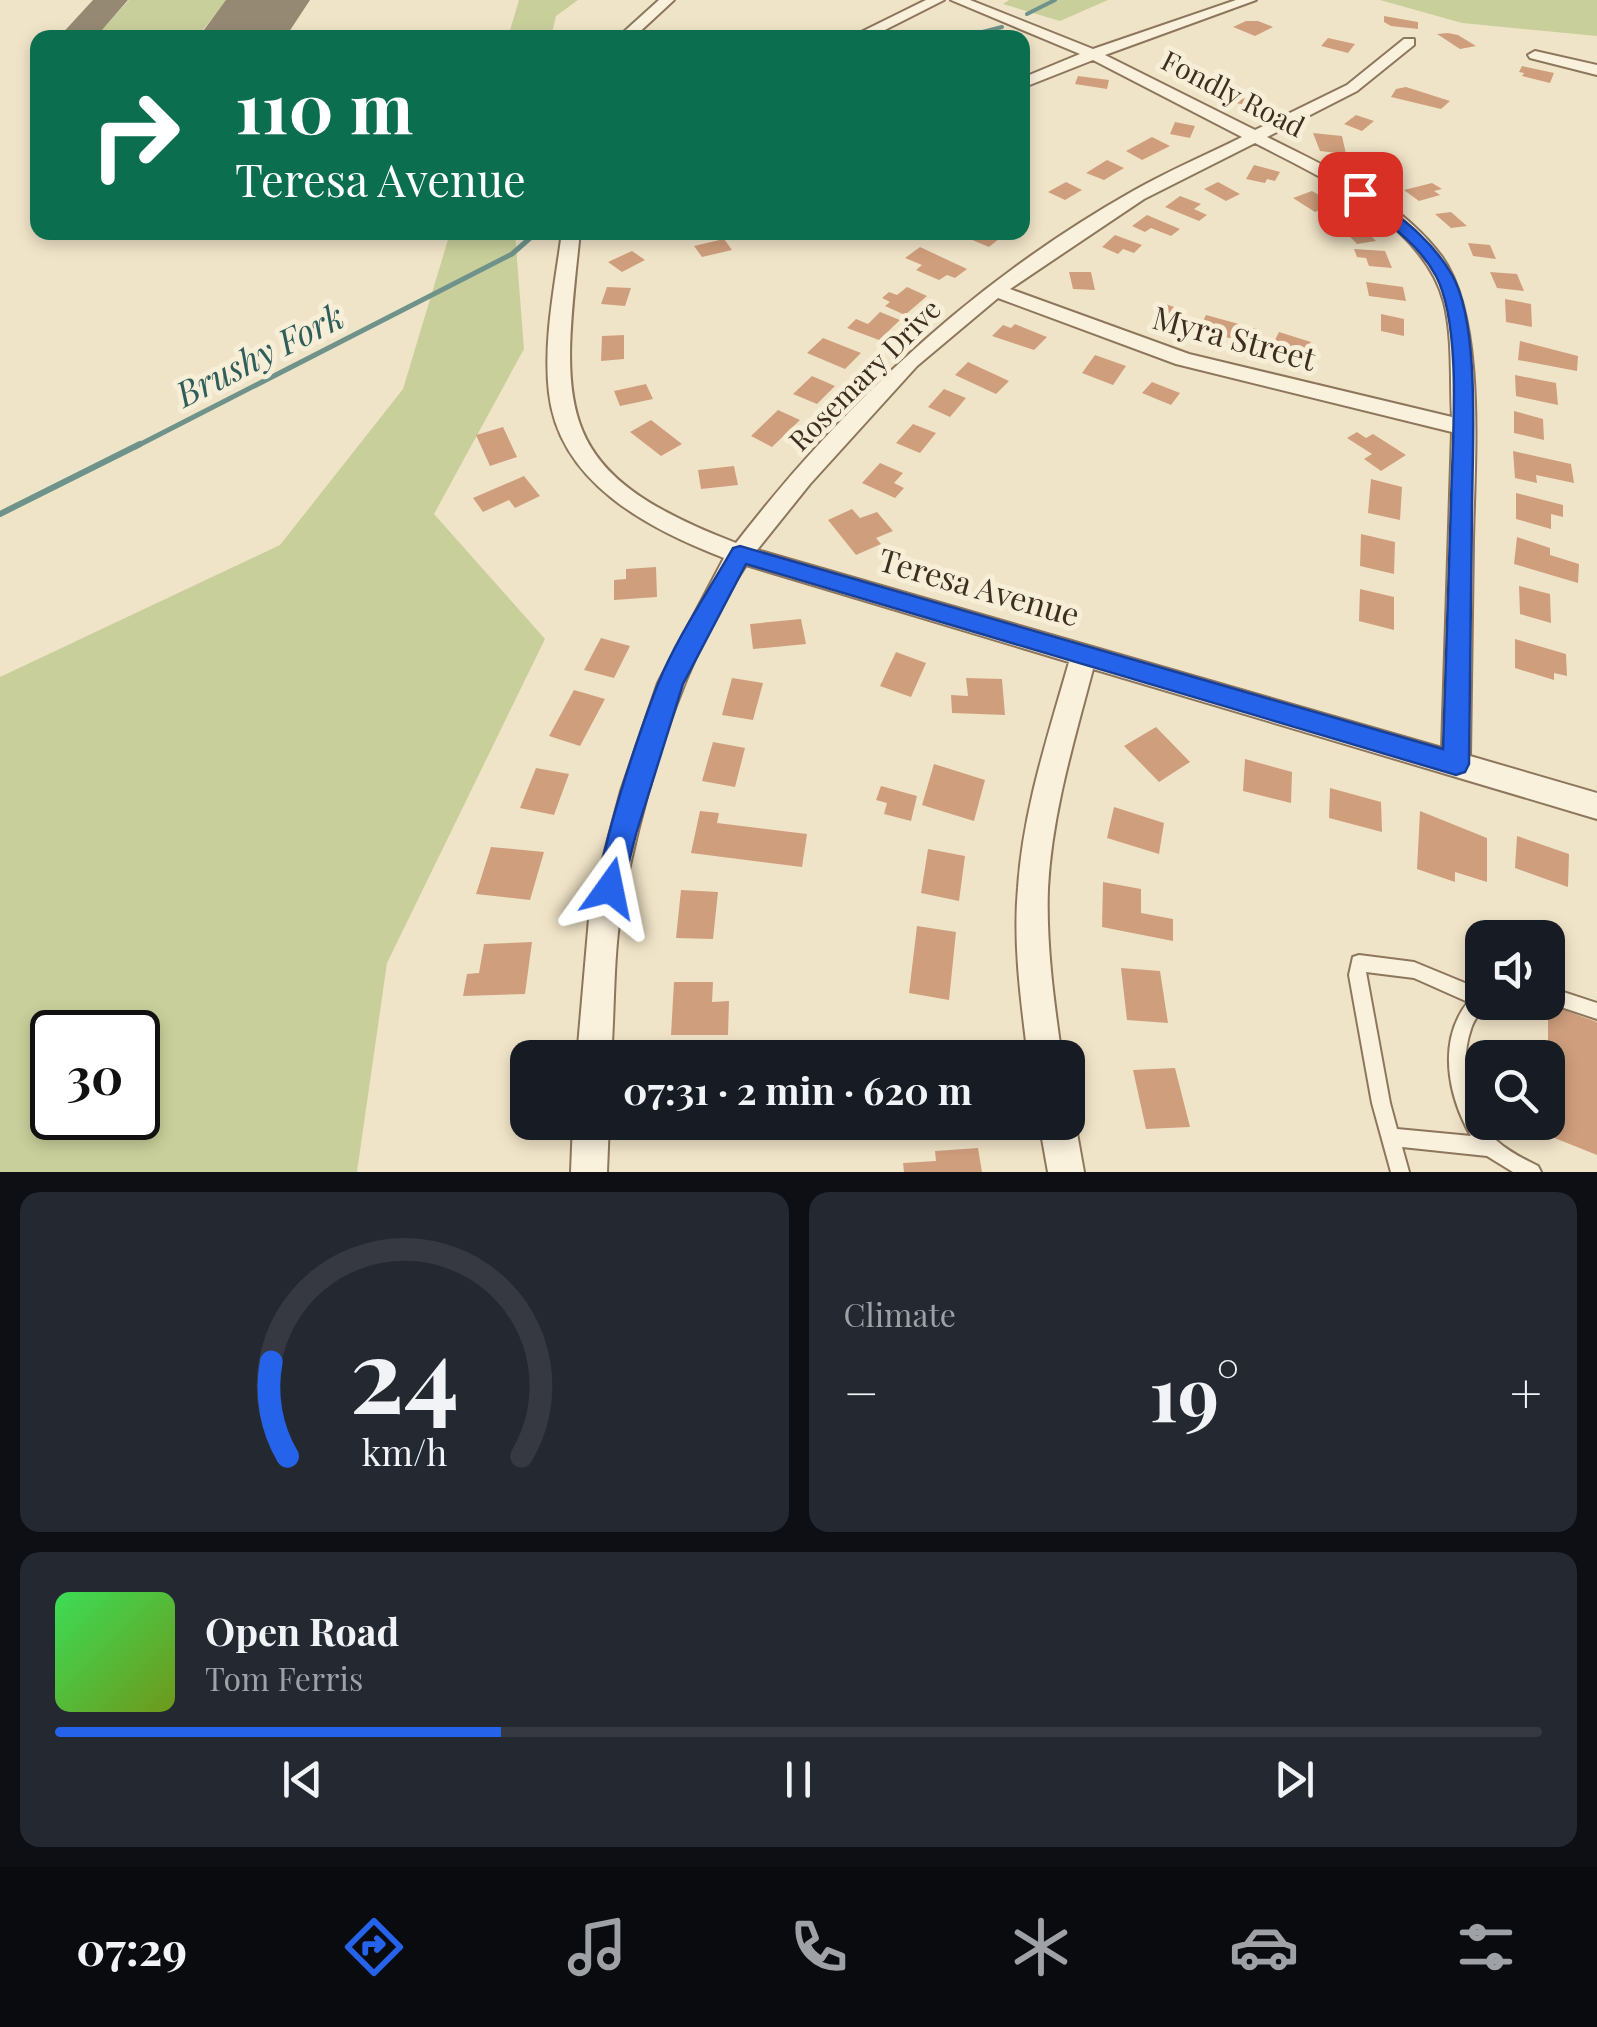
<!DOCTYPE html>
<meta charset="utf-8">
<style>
:root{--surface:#171b24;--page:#242831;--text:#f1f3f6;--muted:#9ea1a6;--line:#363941;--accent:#2563eb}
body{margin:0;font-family:"Playfair Display",serif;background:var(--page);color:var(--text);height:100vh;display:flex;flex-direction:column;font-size:38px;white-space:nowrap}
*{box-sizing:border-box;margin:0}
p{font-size:32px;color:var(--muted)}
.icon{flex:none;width:55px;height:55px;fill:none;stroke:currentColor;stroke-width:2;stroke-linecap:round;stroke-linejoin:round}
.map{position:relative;height:1172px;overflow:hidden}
.details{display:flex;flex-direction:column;gap:20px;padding:20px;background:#0d0f14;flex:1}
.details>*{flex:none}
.guide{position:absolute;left:30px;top:30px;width:1000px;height:210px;border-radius:20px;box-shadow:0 5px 15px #0003;background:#0b6e4f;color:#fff;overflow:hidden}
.buttons{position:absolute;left:1465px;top:920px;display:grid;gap:20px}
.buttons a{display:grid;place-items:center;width:100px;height:100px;border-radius:20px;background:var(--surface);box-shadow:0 5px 15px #0003;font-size:50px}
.speed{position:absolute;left:30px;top:1010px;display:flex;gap:20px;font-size:50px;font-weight:700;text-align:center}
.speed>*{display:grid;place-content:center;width:130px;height:130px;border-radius:50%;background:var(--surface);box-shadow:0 5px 15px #0003;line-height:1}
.speed .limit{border:5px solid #111;border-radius:15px;background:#fff;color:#111}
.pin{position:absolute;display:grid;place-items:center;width:85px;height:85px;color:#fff;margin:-42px;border-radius:20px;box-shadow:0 5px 15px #0006}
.me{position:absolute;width:110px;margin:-55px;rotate:12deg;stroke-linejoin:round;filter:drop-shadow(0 0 8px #0008)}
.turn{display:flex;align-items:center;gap:35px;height:210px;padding:0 40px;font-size:45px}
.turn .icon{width:130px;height:130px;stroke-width:2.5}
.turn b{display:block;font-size:70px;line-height:85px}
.big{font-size:75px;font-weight:700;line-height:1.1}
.details .widget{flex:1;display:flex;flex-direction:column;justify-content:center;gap:15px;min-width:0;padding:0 35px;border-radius:20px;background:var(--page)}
.details .dial{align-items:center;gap:0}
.dial svg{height:260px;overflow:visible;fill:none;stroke:var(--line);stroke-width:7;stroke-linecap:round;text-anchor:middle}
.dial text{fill:var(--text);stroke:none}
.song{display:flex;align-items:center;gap:30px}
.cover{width:120px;height:120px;border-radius:15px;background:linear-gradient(135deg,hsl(130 70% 55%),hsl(80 70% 35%))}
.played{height:10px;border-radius:5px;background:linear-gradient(90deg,var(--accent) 30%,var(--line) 30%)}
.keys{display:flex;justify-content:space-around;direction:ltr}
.heat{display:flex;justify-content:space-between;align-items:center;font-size:55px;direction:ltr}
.details .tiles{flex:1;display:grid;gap:20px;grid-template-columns:1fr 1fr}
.widget:last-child{grid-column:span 2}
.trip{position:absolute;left:510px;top:1040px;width:575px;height:100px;border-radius:20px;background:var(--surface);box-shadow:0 5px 15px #0003;font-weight:700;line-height:100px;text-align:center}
.menu{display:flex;height:160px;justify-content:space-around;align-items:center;background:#090b0e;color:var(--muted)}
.menu .icon{width:70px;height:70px}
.menu .on{color:var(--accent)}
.menu b{font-size:45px;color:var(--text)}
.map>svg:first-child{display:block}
.green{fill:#c9cf9b;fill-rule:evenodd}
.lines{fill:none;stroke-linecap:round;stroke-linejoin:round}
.stream-far2{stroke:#6f938a;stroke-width:4}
.stream-far1{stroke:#6f938a;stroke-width:5}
.stream{stroke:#6f938a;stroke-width:6}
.taxiway{fill:#968974;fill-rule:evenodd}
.runway{fill:#968974;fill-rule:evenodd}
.building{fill:#cf9f7d}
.service-casing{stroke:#8d765c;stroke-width:4}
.minor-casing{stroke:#8d765c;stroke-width:4}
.service{fill:#faf1dc;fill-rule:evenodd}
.minor{fill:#faf1dc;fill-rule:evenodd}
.route{fill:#2563eb;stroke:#184099;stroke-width:2.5}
.labels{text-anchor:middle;stroke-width:10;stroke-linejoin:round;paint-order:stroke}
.far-street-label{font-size:28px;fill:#3d2e20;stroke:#f7eed8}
.street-label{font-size:32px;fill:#3d2e20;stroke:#f7eed8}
.water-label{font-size:35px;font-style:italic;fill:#2f5d5a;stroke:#f7eed8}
</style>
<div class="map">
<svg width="1597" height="1172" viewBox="0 0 1597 1172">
<rect width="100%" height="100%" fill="#f0e4c8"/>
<!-- green -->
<path class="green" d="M129 0H227L197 37H95Z
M519 0H578L556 16 551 37H508Z
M1009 0H1108L1060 21 1003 4Z
M1380 0H1597V36L1462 23Z
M450 233H515L524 349 434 514 545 639 387 963 357 1172H0V677L280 545 403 389ZM52 1032H138V1118H52Z"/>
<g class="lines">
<!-- stream-far2 -->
<path class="stream-far2" d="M1027 14 1055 0
M959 38 1002 27"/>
<!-- stream-far1 -->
<path class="stream-far1" d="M135 447 512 254 537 232"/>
<!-- stream -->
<path class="stream" d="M0 514 140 444"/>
<!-- taxiway -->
<path class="taxiway" d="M93 0H128L95 38H58Z"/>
<!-- runway -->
<path class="runway" d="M226 0H310L285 38H198Z"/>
</g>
<!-- building -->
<path class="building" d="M1384 16 1418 22V29L1391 26 1384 22Z
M1246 21H1258L1273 27 1255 36 1233 27Z
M1448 33 1458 35 1476 46 1460 49 1437 34Z
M1328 38 1355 44 1348 53 1321 46Z
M1522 66 1554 73 1550 83 1522 76 1524 73 1519 72Z
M1078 76 1109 80 1107 89 1075 84Z
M1406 87 1450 101 1441 109 1391 97 1396 89Z
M1228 94 1264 99 1263 107 1227 102Z
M1356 115 1374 121 1362 131 1344 124Z
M1175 122 1195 126 1190 138 1170 134Z
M1313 133 1342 136 1346 154 1320 151Z
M1152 137 1170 146 1142 160 1126 151Z
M1370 159 1399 174 1386 180 1357 164Z
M1107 160 1124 168 1104 180 1086 173Z
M1254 165 1280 172 1275 181 1267 179 1265 183 1246 179Z
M1066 182 1082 190 1065 200 1048 192Z
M1218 182 1240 194 1226 201 1204 189Z
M1432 183 1442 189 1434 191 1440 195 1419 201 1404 190Z
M1312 191 1335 204 1315 212 1293 198Z
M1180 196 1201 204 1194 209 1207 215 1199 221 1165 207Z
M1451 212 1467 226 1451 228 1435 214Z
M1147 215 1180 229 1171 236 1151 228 1145 232 1132 226Z
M1356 221 1376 241 1357 244 1337 223Z
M979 232H1002L1005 234 989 247 970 239Z
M1115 235 1142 245 1134 253 1123 249 1118 254 1102 247Z
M724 239 732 250 702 257 694 246Z
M1468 243 1490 245 1496 259 1473 256Z
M920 247 967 269 955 278 947 275 939 280 916 270 922 265 905 258Z
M1354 249 1385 251 1392 268 1369 266 1366 258 1357 257Z
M632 251 645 260 622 272 608 262Z
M1069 272H1091L1095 290 1073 289Z
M1490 272 1517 274 1524 291 1497 288Z
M1366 282 1403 287 1406 301 1369 296Z
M607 287 631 288 625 306 601 304Z
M907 287 927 296 905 315 885 306 890 302 882 298 889 292 897 295Z
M1505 299 1531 304 1532 327 1506 322Z
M1163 303 1182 310 1176 322 1155 315Z
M880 312 900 320 879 340 847 328 856 319 868 324Z
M1381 314 1404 319V336L1381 331Z
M1206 315 1257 329 1250 344 1199 329Z
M1015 324 1047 337 1034 350 992 336 1003 325 1011 328Z
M1279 332 1311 342 1302 359 1276 351 1281 342 1275 340Z
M624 335V359L601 361 602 336Z
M823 338 861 353 845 369 807 353Z
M1520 341 1578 356 1577 371 1518 360Z
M1095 355 1126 366 1113 385 1082 373Z
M968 362 1009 381 996 394 955 375Z
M1515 375 1556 383 1558 405 1516 396Z
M812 376 835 386 817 404 793 394Z
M1152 382 1180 393 1171 405 1142 393Z
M646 384 653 399 620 406 614 391Z
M944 389 966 398 950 417 928 407Z
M778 410 800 420 772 447 751 436Z
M1514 411 1543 419 1544 440 1514 433Z
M651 420 682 444 661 456 630 432Z
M913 424 936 433 920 453 896 443Z
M503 427 517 457 490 466 476 435Z
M1357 432 1366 438 1373 434 1406 455 1381 471 1364 459 1372 454 1347 438Z
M1513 451 1571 464 1574 483 1536 475 1537 483 1515 478Z
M880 463 903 473 894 483 904 488 895 498 862 483Z
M734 466 738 485 701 489 698 470Z
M524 476 540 496 515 508 509 500 483 512 473 498Z
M1371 479 1402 487 1400 520 1368 513Z
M1516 493 1563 505V517L1551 514V529L1516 519Z
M852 509 860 518 877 512 893 531 876 538 881 544 856 555 828 520Z
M1361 534 1395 542 1394 574 1360 566Z
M1517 537 1550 548V555L1579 564 1578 583 1514 564Z
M656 567 657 597 614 600V580L626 579V569Z
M1519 586 1550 594 1551 623 1520 614Z
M1360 589 1394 597V630L1359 621Z
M801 619 806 644 753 649 750 624Z
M601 638 630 646 614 678 584 670Z
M1515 639 1566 654 1567 676 1554 673V680L1515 668Z
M896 652 926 663 911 697 880 686Z
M732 678 763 683 753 720 722 715Z
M966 678 1002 679 1005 715 952 713 951 695 968 696Z
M574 690 605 699 580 746 549 736Z
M1156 727 1190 762 1159 782 1124 746Z
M713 742 745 748 735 787 702 781Z
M1245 759 1292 772 1291 803 1243 791Z
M934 764 985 780 974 821 922 805Z
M536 768 569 774 554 815 520 808Z
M881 786 917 796 911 821 884 814 887 803 876 800Z
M1330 788 1381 802 1382 832 1329 818Z
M1114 807 1164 823 1159 854 1107 838Z
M700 811 719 813 717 823 807 834 802 867 691 853Z
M1420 811 1487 838V882L1455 872V882L1417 869Z
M1517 836 1569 854 1568 887 1515 868Z
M491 847 544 852 530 900 476 894Z
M928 849 965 856 959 901 921 893Z
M1103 882 1141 889V913L1173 919V941L1102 927Z
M681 890 718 892 713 939 676 938Z
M917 926 956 932 949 1000 909 993Z
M532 942 525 994 463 996 467 974 479 973 484 944Z
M1121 968 1160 971 1168 1023 1127 1020Z
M674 982H713L712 1002 729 1001 728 1035H671Z
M1548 1004 1597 1022V1155L1517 1123 1548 1122V1058H1530L1531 1046 1548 1053Z
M1175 1068 1190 1127 1146 1129 1133 1070Z
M661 1122H708V1134L660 1135Z
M978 1148 982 1172H904L903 1163 936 1161 935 1151Z"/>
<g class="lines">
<!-- service casing -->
<g class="service-casing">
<path id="service" d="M1359 955 1414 962 1482 990V1002H1488C1482 1011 1474 1018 1471 1029 1458 1066 1469 1114 1497 1141 1509 1152 1524 1159 1538 1166L1541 1172H1513L1487 1156 1402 1147 1409 1172H1391L1372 1103 1349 975 1353 957ZM1366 972 1414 978 1468 1002C1437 1041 1448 1096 1471 1136L1397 1129 1390 1103Z
M1548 987 1597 1003V1019L1546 1002Z"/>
</g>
<!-- minor casing -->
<g class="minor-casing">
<path id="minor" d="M659 0H674L633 38H617Z
M926 0H944L869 38H849Z
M951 0H970L1093 49 1236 0H1256L1105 55 1255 130 1347 85 1404 39H1414V45L1357 91 1267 137C1329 168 1400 200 1442 257 1487 320 1474 466 1473 542 1472 614 1471 685 1470 756L1597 793V819L1093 669C1074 741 1052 813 1048 888 1046 945 1054 1002 1062 1058H1028C1021 1001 1013 944 1018 888 1023 810 1048 736 1069 662L746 565C682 661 644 791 622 904 613 953 615 1007 611 1058H577L590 907 621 791 658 683 724 558C649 529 559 483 549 393 543 340 555 285 562 232H580C561 409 550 472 736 543 845 402 977 279 1133 191 1168 171 1206 155 1242 137L1093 60 1022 88V78L1080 54ZM1255 143C1321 177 1423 223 1444 302 1453 338 1450 379 1452 417L1189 354 1010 289 1144 199ZM998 298 1176 364 1452 432 1442 748 757 550 810 484 917 366Z
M1535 51 1597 65V75L1530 58 1528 55Z
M1068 1109 1075 1122 1084 1172H1048L1039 1122H1068Z
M573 1122H609L607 1172H571Z"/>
</g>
<!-- service -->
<use href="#service" class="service"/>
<!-- minor -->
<use href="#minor" class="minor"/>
</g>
<!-- route -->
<path class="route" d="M1354 190H1365C1398 216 1431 238 1452 275 1481 326 1472 451 1472 511 1471 595 1470 680 1469 764L1465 772 1456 775 746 564 683 684 636 834 620 897 610 901 601 897C590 872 645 716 658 684 677 637 708 592 733 548L740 546 1443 749C1446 667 1448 586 1451 504 1452 446 1463 327 1436 276 1418 242 1384 221 1354 197Z"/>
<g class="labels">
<!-- far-street labels -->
<g class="far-street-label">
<text transform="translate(1233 94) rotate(27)" y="10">Fondly Road</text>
<text transform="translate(865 375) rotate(-45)" y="10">Rosemary Drive</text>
</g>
<!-- street labels -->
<g class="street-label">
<text transform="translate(1234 339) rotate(15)" y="11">Myra Street</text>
<text transform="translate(979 588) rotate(16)" y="11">Teresa Avenue</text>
</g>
<!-- water labels -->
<g class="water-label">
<text transform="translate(260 356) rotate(-27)" y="12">Brushy Fork</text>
</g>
</g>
</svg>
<div class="buttons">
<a><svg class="icon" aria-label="sound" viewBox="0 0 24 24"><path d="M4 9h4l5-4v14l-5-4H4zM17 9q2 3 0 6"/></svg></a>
<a><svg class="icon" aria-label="search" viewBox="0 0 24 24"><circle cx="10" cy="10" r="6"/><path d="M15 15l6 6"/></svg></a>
</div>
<div class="speed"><div class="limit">30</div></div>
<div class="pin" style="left:1360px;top:194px;background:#d93025"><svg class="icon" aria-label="arrive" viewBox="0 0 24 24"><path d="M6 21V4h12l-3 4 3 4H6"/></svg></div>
<svg class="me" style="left:610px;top:888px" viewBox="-20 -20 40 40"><path d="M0-17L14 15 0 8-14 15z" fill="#2563eb" stroke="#fff" stroke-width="4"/></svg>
<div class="trip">07:31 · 2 min · 620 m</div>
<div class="guide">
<div class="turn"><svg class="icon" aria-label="right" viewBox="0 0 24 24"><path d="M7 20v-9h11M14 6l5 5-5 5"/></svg><div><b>110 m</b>Teresa Avenue</div></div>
</div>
</div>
<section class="details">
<div class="tiles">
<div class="widget dial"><svg viewBox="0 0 100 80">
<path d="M14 69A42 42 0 1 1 86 69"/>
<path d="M14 69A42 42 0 0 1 9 40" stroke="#2563eb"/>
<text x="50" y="56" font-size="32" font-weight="700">24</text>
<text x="50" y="72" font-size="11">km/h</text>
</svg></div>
<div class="widget"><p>Climate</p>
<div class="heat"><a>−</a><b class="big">19°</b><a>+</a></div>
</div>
<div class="widget">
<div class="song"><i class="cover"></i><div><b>Open Road</b><p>Tom Ferris</p></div></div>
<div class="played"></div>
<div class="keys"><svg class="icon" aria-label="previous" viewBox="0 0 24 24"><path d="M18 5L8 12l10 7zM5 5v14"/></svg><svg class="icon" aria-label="pause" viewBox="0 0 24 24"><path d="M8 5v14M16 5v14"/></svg><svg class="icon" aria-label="next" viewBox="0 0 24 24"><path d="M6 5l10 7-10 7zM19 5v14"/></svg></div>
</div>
</div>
</section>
<nav class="menu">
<b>07:29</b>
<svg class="icon on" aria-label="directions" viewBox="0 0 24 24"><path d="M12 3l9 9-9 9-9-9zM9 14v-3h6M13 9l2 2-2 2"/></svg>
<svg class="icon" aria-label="music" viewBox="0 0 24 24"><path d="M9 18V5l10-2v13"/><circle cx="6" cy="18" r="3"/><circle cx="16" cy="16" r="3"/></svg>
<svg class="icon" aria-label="phone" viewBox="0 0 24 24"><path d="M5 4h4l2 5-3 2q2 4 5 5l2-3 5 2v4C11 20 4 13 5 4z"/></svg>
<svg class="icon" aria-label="climate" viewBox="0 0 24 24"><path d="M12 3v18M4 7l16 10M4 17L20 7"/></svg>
<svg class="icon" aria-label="car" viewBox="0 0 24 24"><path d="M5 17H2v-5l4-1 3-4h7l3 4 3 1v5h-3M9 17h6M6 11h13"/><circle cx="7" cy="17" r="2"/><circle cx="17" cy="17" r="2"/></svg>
<svg class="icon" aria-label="filters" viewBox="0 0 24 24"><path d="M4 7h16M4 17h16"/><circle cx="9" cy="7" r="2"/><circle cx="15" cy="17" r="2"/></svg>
</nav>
